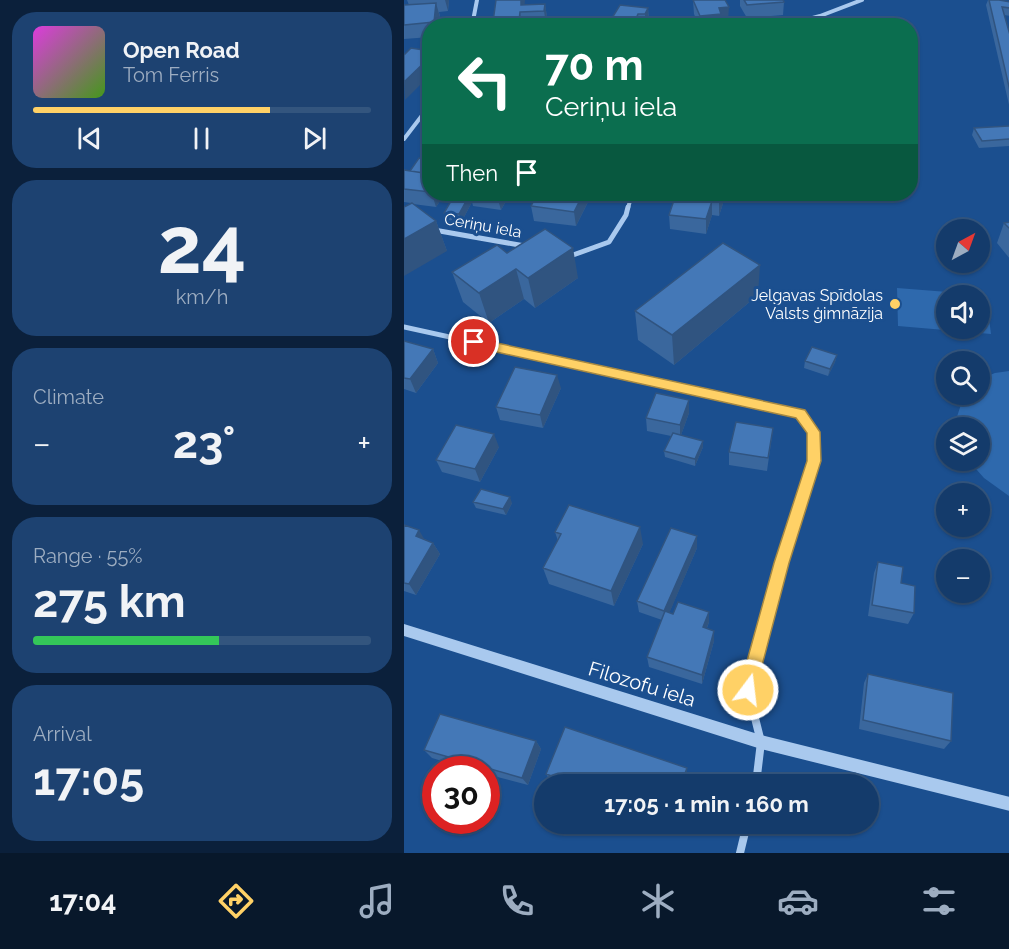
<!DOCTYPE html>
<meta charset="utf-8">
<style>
:root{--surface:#143b6b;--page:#1d4271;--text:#f1f3f6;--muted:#9dadc1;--line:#33557e;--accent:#ffd166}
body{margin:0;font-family:Raleway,sans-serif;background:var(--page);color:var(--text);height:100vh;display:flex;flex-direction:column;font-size:22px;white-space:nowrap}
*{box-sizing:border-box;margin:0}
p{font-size:20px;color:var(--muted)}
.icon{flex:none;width:33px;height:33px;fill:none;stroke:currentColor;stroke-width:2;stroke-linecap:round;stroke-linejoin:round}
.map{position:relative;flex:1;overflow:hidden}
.details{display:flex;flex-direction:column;gap:12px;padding:12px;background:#0b203b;width:404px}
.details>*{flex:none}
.banner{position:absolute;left:18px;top:18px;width:496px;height:183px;border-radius:24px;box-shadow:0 2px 4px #0004,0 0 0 2px var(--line);background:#0b6e4f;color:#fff;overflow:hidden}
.needle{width:39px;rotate:41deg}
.fabs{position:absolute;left:532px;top:219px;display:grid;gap:12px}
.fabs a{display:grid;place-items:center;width:54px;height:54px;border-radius:50%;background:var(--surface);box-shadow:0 2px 4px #0004,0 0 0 2px var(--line);font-size:30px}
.speed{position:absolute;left:18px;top:756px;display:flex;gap:12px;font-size:30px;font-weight:700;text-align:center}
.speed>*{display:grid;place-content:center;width:78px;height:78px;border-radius:50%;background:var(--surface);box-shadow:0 2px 4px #0004,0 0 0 2px var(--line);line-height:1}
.speed .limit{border:9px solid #d22;background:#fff;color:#111}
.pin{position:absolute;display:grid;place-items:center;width:51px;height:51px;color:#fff;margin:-26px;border:3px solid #fff;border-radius:50%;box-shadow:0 2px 6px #0007}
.me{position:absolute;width:66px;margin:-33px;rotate:15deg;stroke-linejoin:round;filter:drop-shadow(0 0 4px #0008)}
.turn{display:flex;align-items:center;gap:21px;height:126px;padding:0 24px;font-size:27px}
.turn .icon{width:78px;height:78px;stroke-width:2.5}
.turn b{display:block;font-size:42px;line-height:51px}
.then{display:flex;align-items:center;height:57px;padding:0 24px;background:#0003;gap:12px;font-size:22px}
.big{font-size:45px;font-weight:700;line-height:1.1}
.details .widget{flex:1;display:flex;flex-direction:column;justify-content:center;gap:9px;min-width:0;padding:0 21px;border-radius:24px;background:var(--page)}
.details .dial{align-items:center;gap:0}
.dial b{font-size:78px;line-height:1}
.song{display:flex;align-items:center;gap:18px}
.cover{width:72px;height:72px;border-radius:9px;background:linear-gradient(135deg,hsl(300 70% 55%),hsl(100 70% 35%))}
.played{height:6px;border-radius:3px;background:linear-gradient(90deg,var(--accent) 70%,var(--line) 70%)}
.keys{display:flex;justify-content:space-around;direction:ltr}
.heat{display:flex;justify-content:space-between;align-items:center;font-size:33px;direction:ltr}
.charge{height:9px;border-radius:4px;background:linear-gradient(90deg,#34c759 55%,var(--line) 0)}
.trip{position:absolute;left:130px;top:774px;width:345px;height:60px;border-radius:30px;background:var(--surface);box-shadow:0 2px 4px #0004,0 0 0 2px var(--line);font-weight:700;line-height:60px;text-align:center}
.tab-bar{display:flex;height:96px;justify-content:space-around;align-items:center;background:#08182b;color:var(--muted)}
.tab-bar .icon{width:42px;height:42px}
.tab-bar .active{color:var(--accent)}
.tab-bar b{font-size:27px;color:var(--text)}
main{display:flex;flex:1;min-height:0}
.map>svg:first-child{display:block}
.green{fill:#2e69ad;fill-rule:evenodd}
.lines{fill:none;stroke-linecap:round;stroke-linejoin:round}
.minor-far2{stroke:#a9c9ee;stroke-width:4}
.minor-far1{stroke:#a9c9ee;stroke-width:5}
.minor{stroke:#a9c9ee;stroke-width:8}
.tertiary{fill:#a9c9ee;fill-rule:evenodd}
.wall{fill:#3a679d}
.shaded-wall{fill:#305480}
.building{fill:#4478b7;stroke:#305480;stroke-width:1.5}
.route{fill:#ffd166;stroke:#a68842;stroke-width:1.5}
.poi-dot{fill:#ffd166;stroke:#1b4f8f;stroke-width:2}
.labels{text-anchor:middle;stroke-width:6;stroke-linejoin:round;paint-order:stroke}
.street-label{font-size:16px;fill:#fff;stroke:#1b4f8f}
.poi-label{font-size:16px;fill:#fff;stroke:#1b4f8f;text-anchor:end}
.near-street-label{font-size:20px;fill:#fff;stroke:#1b4f8f}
</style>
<main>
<section class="details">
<div class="widget">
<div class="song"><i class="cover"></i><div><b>Open Road</b><p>Tom Ferris</p></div></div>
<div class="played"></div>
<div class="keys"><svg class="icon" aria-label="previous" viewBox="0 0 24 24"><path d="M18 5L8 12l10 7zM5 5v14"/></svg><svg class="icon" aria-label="pause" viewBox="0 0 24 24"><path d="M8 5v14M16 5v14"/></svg><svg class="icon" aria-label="next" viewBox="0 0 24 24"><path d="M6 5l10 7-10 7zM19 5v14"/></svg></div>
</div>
<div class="widget dial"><b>24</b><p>km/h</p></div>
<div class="widget"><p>Climate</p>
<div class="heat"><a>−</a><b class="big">23°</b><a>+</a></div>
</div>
<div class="widget"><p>Range · 55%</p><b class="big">275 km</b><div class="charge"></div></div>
<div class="widget"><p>Arrival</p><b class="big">17:05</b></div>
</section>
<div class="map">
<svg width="606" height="853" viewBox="0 0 606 853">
<rect width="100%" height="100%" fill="#1b4f8f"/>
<!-- green -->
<path class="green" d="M493 288 582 295 587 334 494 326ZM543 296H576V328H543Z
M605 371H606L605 496 580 478 565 461 576 460V428L551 427V423L560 395 576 394V379L591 373Z"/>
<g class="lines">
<!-- minor-far2 -->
<path class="minor-far2" d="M68 26 73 0
M379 26 416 16 458 0
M0 139 26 105
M224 208 228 194"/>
<!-- minor-far1 -->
<path class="minor-far1" d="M30 230 121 246
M163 254 169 255 205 242 222 215 224 207
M0 327 396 414 410 432V461L402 485"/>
<!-- minor -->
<path class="minor" d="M352 784 357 742 344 690 377 563 403 483
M336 853 343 824"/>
<!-- tertiary -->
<path class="tertiary" d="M0 624 357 735 606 797V811L357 749 0 636Z"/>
</g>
<!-- wall -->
<path class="wall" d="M3 0H45L44 11 35 12 36 17 35 26H26V37L0 39V5H5Z
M289 0 324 21H317V26H295L290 14Z
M336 0H379L380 2 379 15 343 18 336 6Z
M584 0H595L606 2V16L600 15 606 35V109L582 5Z
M141 4 143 17 142 25 90 26 89 22 120 5Z
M244 8 245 21 243 26H209L208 18Z
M606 126V146L575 148 568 135 570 128Z
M26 159V194H41L32 207 9 204 32 221 43 251 7 203 0 202V171H6Z
M51 194H106L97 210 69 206 68 202 58 221 42 220 40 213Z
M141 194H185L186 198 172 226 130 221 127 206 139 198Z
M272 194 321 197 315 216 308 215 302 234 266 229 265 215Z
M606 222V259L593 243 600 223Z
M103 253 174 278 131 308 120 299 85 323 59 302 48 272Z
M354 295 270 365 234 340 231 311Z
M0 341 29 349 34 363 12 393 0 389Z
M433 355 431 362 424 376 400 368 401 361Z
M157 388 139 428 96 420 92 407Z
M285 400V413L277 435 299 441V447L291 466 261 457 260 451 267 436 243 431 242 418Z
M369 428 363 471 325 465V452Z
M95 447 76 482 38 472 32 460Z
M69 502 108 503 102 515 72 508Z
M0 525 20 539 29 543 36 554 12 595 0 591Z
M151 532 239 544 210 606 145 584 139 568 154 541Z
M293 536V548L265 613 305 622 303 628 310 631V641L298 684 245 667 243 657 258 620 235 612 233 601Z
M474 562 497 583 510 613 504 624 464 616 470 573Z
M464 674 547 741 540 749 455 729 460 683Z
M132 741 137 749 124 785 82 774V770H68L28 758 20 750Z
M283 768V778L282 784H148L142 774Z
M260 824H270L269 827Z"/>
<!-- shaded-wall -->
<path class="shaded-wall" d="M41 0H45L44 11Z
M117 0H121L120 12 117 5Z
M32 3 36 17 35 26H31L30 22Z
M141 4 143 17 142 25 140 11Z
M325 7 324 21H317V26H296V16L315 8Z
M244 8 245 21 243 26H241V14Z
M116 12 118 26H116L115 21Z
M234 14 235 26H231V21Z
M26 57V75L1 100 0 82Z
M28 194H41L32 207Z
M66 194 68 202 58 221 55 214Z
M94 194H106L97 210 93 196Z
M179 194H185L186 198 172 226 170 212Z
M318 194H321V197L315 216V202Z
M308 201V215L302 234V219Z
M32 221 43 251 0 276V239Z
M169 248 174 278 131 308 124 278Z
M356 265 354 295 270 365 268 335Z
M112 269 120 299 85 323 75 293Z
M29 349 34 363 12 393 6 379Z
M433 355 431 362 424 376 426 369Z
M153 375 157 388 139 428 136 415Z
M285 400V413L276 438V425Z
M90 434 95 447 76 482 71 469Z
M299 441V447L291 466V459Z
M106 497 108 503 102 515 99 509Z
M236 527 239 544 210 606 207 591Z
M15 530 22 542 12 536Z
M293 536V548L262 621 260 611Z
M29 543 36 554 12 595 5 584Z
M305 612V622L299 638V627Z
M310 631V641L298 684V675Z
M132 741 137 749 124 785 118 778Z
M283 768V778L282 784H277Z"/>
<!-- building -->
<path class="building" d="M92 0H117V5L141 4 140 11 116 12 115 21 89 22Z
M289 0H321L325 7 315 8 317 14 296 16Z
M340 0H379L380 2 343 5Z
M585 0H595L606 2V8L598 7 606 35V91Z
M32 3 30 22 0 25V5Z
M216 5 244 8 241 14H234L231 21 208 18Z
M7 48 26 51V57L0 82V55Z
M606 126V139L578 141 570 128Z
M15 158 26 159V174L6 171Z
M0 170 26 174V192L0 189Z
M51 194H66L55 214 40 213Z
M79 194H94L93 196Z
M141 194H179L170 212 127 206 132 197 139 198Z
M272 194H318L315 202 308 201 302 219 265 215Z
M8 203 32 221 0 239V207Z
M606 222V229L600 223Z
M141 229 169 248 124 278 112 269 75 293 48 272 93 245 103 253Z
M319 243 356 265 268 335 231 311Z
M0 341 29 349 6 379 0 378Z
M408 347 433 355 426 369 401 361Z
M111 367 153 375 136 415 92 407Z
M252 393 285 400 276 425 242 418Z
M332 422 369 428 364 458 325 452Z
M52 425 90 434 71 469 32 460Z
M269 433 299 441 291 459 260 451Z
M77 489 106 497 99 509 69 502Z
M165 505 236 527 207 591 139 568 157 534 151 532Z
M0 525 15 530 12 536 29 543 5 584 0 583Z
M267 528 293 536 260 611 233 601Z
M474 562 499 567 497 583 511 586 510 613 468 605Z
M274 602 305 612 299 627 310 631 298 675 243 657 261 611 269 614Z
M464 674 549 693 547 741 459 720Z
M36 714 132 741 118 778 20 750Z
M161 727 283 768 277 784H171L142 774Z"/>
<!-- route -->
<path class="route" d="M70 338 401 410 416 432 417 461 385 563 350 696 344 698 338 696 335 690 370 563 403 461V433L392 418 65 346 64 342Z"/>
<!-- markers -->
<circle class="poi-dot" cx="491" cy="304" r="6"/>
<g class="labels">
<!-- street labels -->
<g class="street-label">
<text transform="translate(79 225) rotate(10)" y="6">Ceriņu iela</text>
</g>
<!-- poi labels -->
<g class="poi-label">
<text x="479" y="301">Jelgavas Spīdolas<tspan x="479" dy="18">Valsts ģimnāzija</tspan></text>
</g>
<!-- near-street labels -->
<g class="near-street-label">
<text transform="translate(238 684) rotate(17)" y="7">Filozofu iela</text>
</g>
</g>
</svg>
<div class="fabs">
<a><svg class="needle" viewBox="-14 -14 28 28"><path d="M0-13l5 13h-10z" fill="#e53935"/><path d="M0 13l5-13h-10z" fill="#9dadc1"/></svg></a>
<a><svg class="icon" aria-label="sound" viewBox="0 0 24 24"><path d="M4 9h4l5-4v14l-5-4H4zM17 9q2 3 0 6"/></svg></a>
<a><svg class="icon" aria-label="search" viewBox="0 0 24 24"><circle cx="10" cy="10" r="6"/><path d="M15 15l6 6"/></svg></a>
<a><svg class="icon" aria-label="layers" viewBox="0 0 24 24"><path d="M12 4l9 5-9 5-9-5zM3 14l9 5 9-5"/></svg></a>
<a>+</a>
<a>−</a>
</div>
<div class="speed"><div class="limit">30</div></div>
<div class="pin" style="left:70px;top:342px;background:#d93025"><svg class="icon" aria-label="arrive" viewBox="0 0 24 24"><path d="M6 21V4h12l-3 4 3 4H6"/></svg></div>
<svg class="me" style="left:344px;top:690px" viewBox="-20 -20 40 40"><circle r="17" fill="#ffd166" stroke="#fff" stroke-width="3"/><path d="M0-11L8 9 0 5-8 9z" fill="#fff"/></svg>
<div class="trip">17:05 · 1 min · 160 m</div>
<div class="banner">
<div class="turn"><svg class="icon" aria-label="left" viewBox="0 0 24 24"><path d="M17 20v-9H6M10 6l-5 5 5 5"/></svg><div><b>70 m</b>Ceriņu iela</div></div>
<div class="then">Then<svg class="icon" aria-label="arrive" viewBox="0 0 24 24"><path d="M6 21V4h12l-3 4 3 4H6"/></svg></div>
</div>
</div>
</main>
<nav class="tab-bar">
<b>17:04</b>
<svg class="icon active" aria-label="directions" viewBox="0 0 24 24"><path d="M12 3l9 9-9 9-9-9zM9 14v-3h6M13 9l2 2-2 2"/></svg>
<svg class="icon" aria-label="music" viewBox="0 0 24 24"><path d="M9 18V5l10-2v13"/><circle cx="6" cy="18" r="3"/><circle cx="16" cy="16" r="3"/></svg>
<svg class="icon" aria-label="phone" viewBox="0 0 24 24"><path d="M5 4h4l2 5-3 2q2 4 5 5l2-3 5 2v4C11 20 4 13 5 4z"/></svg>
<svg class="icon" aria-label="climate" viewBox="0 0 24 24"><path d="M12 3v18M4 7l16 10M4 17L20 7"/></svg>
<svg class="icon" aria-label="car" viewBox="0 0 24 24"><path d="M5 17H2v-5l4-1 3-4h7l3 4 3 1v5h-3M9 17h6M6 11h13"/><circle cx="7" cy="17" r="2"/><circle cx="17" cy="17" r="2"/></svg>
<svg class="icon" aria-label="filters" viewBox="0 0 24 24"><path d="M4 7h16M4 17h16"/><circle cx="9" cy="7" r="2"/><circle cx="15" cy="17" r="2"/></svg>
</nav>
